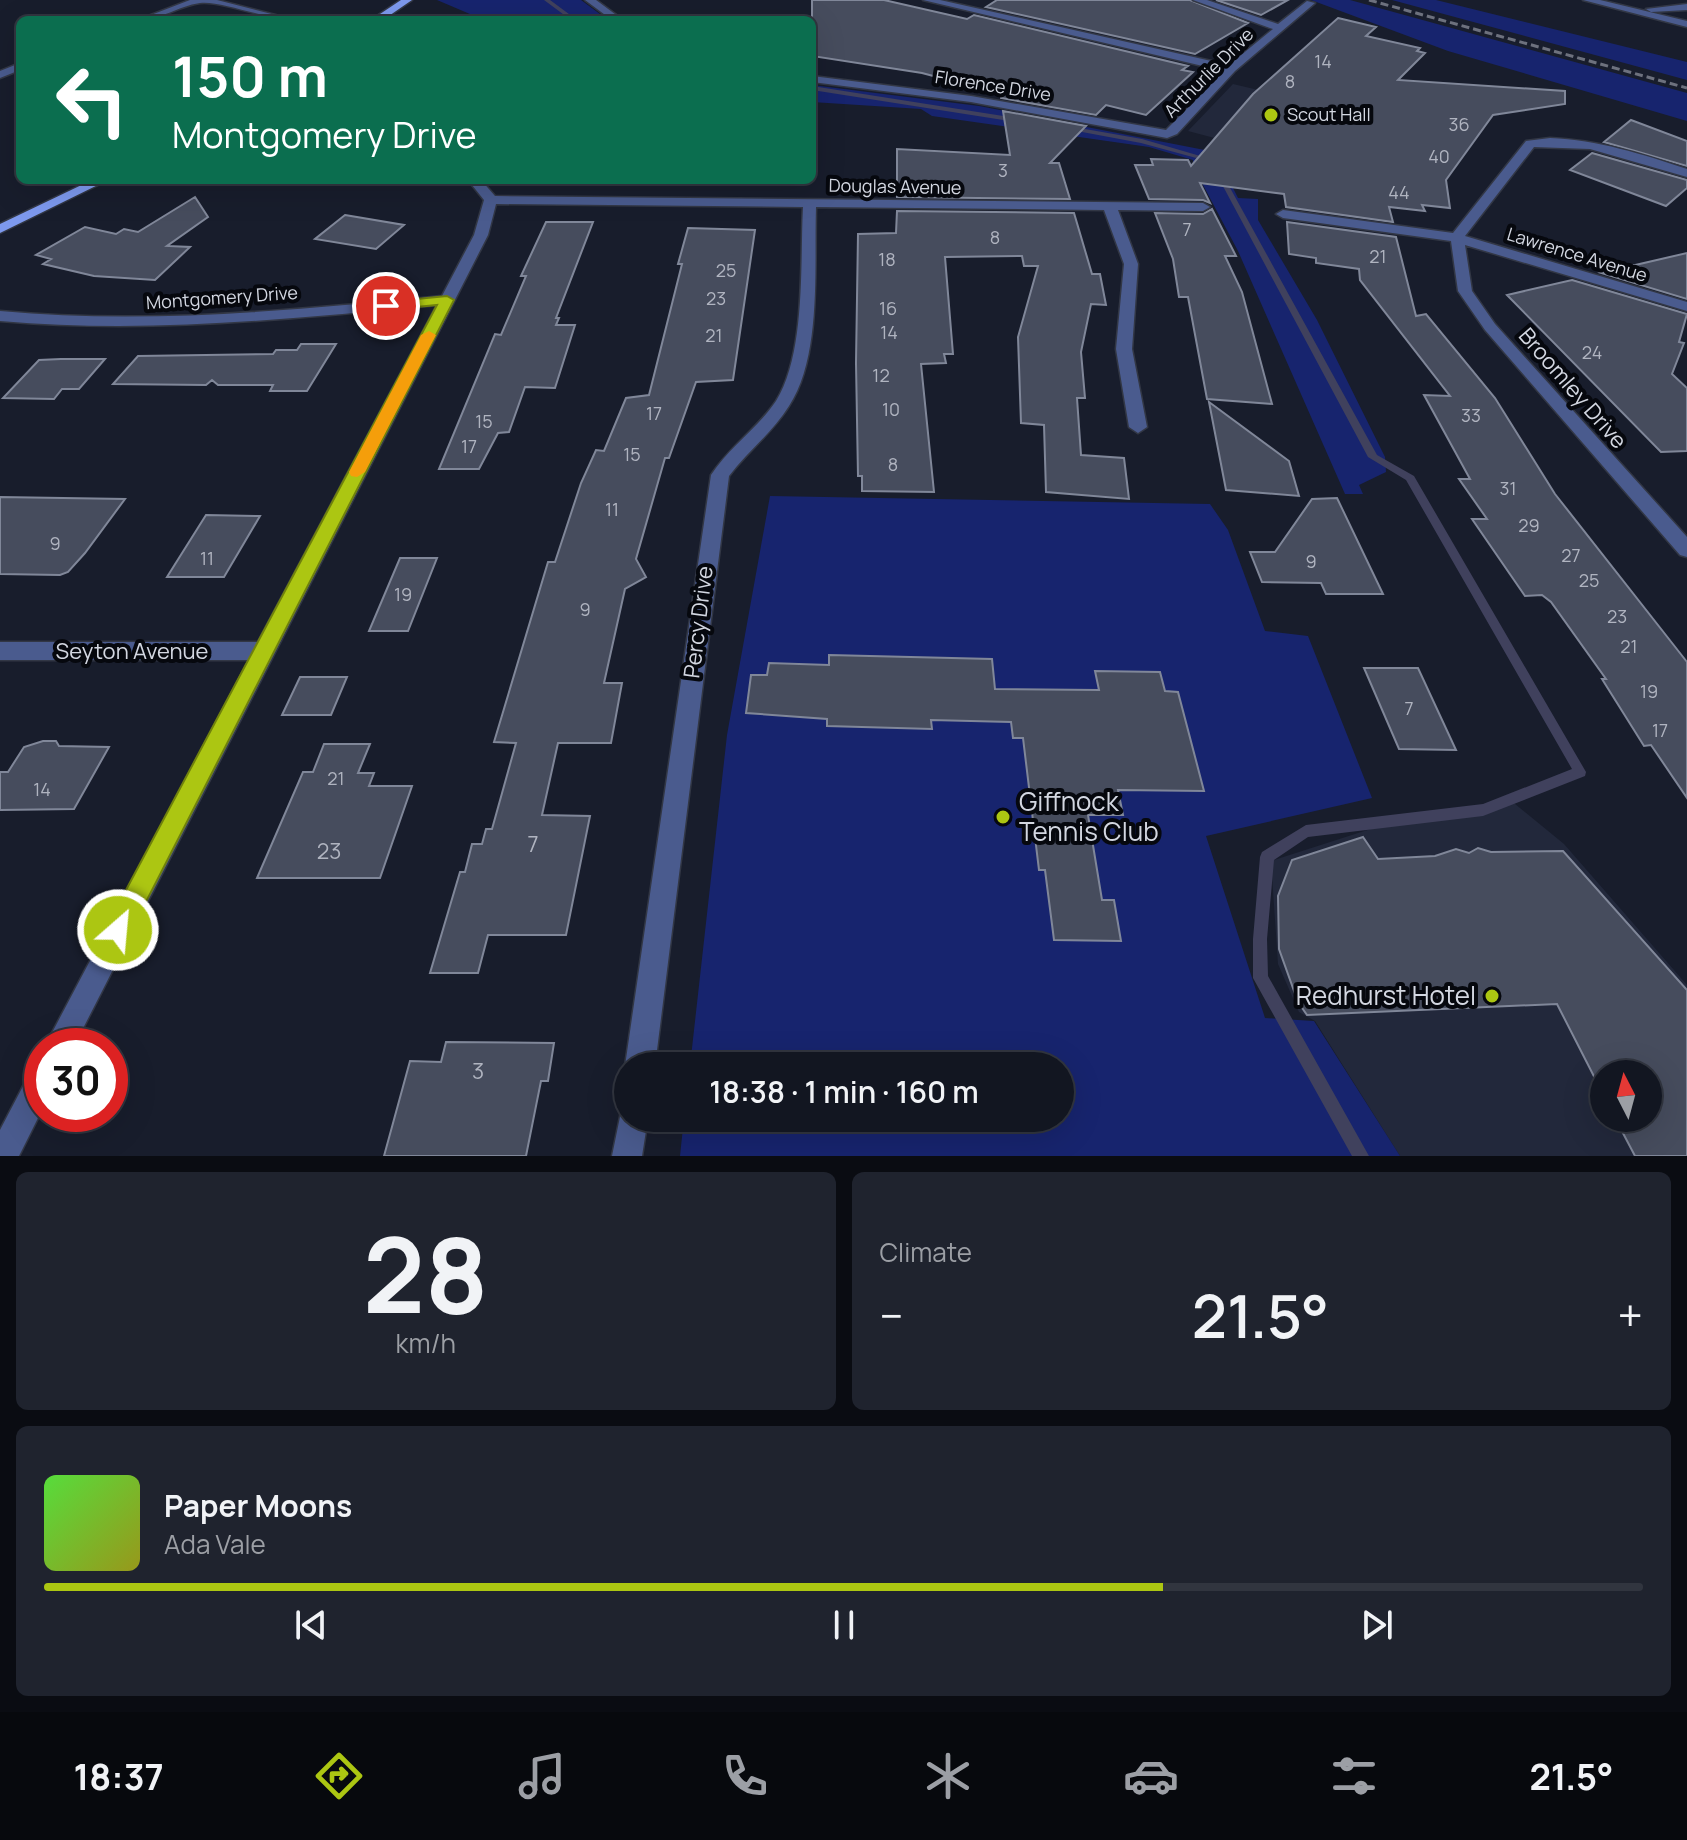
<!DOCTYPE html>
<meta charset="utf-8">
<style>
:root{--surface:#121621;--page:#1f232e;--text:#f1f3f6;--muted:#9c9fa5;--line:#31353f;--accent:#acc612}
body{margin:0;font-family:Manrope,sans-serif;background:var(--page);color:var(--text);height:100vh;display:flex;flex-direction:column;font-size:30px;white-space:nowrap}
*{box-sizing:border-box;margin:0}
p{font-size:26px;color:var(--muted)}
.icon{flex:none;width:44px;height:44px;fill:none;stroke:currentColor;stroke-width:2;stroke-linecap:round;stroke-linejoin:round}
.map{position:relative;height:1156px;overflow:hidden}
.details{display:flex;flex-direction:column;gap:16px;padding:16px;background:#0a0c12;flex:1}
.details>*{flex:none}
.top-card{position:absolute;left:16px;top:16px;width:800px;height:168px;border-radius:12px;box-shadow:0 8px 32px #0002,0 0 0 2px var(--line);background:#0b6e4f;color:#fff;overflow:hidden}
.needle{width:52px;rotate:354deg}
.tools{position:absolute;left:1590px;top:1060px;display:grid;gap:16px}
.tools a{display:grid;place-items:center;width:72px;height:72px;border-radius:50%;background:var(--surface);box-shadow:0 8px 32px #0002,0 0 0 2px var(--line);font-size:40px}
.speed{position:absolute;left:24px;top:1028px;display:flex;gap:16px;font-size:40px;font-weight:700;text-align:center}
.speed>*{display:grid;place-content:center;width:104px;height:104px;border-radius:50%;background:var(--surface);box-shadow:0 8px 32px #0002,0 0 0 2px var(--line);line-height:1}
.speed .limit{border:12px solid #d22;background:#fff;color:#111}
.pin{position:absolute;display:grid;place-items:center;width:68px;height:68px;color:#fff;margin:-34px;border:4px solid #fff;border-radius:50%;box-shadow:0 2px 8px #0007}
.me{position:absolute;width:88px;margin:-44px;rotate:27deg;stroke-linejoin:round;filter:drop-shadow(0 0 6px #0008)}
.turn{display:flex;align-items:center;gap:28px;height:168px;padding:0 24px;font-size:36px}
.turn .icon{width:104px;height:104px;stroke-width:2.5}
.turn b{display:block;font-size:56px;line-height:68px}
.big{font-size:60px;font-weight:600;line-height:1.1}
.details .card{flex:1;display:flex;flex-direction:column;justify-content:center;gap:12px;min-width:0;padding:0 28px;border-radius:12px;background:var(--page)}
.details .dial{align-items:center;gap:0}
.dial b{font-size:104px;line-height:1}
.song{display:flex;align-items:center;gap:24px}
.cover{width:96px;height:96px;border-radius:12px;background:linear-gradient(135deg,hsl(110 70% 55%),hsl(60 70% 35%))}
.played{height:8px;border-radius:4px;background:linear-gradient(90deg,var(--accent) 70%,var(--line) 70%)}
.keys{display:flex;justify-content:space-around;direction:ltr}
.heat{display:flex;justify-content:space-between;align-items:center;font-size:44px;direction:ltr}
.details .tiles{flex:1;display:grid;gap:16px;grid-template-columns:1fr 1fr}
.card:last-child{grid-column:span 2}
.trip{position:absolute;left:614px;top:1052px;width:460px;height:80px;border-radius:40px;background:var(--surface);box-shadow:0 8px 32px #0002,0 0 0 2px var(--line);font-weight:600;line-height:80px;text-align:center}
.dock{display:flex;height:128px;justify-content:space-around;align-items:center;background:#07090d;color:var(--muted)}
.dock .icon{width:56px;height:56px}
.dock .current{color:var(--accent)}
.dock b{font-size:36px;color:var(--text)}
.map>svg:first-child{display:block}
.built{fill:#22283b;fill-rule:evenodd}
.green{fill:#17246e}
.lines{fill:none;stroke-linecap:round;stroke-linejoin:round}
.stream{fill:#40415d;fill-rule:evenodd}
.building{fill:#464c5d;stroke:#808799;stroke-width:2}
.minor-casing{stroke:#323745;stroke-width:3}
.major-casing{stroke:#323745;stroke-width:3}
.minor{fill:#4a5b8e;fill-rule:evenodd}
.major{fill:#7d99ee;fill-rule:evenodd}
.rail{stroke:#6d717e;stroke-width:3;stroke-dasharray:8 4;stroke-linecap:butt}
.route{fill:#acc612;stroke:#70810c;stroke-width:2}
.slow{fill:#f59e0b}
.poi-dot{fill:#acc612;stroke:#06080e;stroke-width:3}
.labels{text-anchor:middle;stroke-width:8;stroke-linejoin:round;paint-order:stroke}
.number-label{font-size:18px;fill:#b0b4c0}
.far-street-label{font-size:18px;fill:#d3d7e1;stroke:#06080e}
.far-poi-label{font-size:18px;fill:#d3d7e1;stroke:#06080e;text-anchor:start}
.street-label{font-size:22px;fill:#d3d7e1;stroke:#06080e}
.near-number-label{font-size:22px;fill:#b0b4c0}
.near-poi-label{font-size:26px;fill:#d3d7e1;stroke:#06080e;text-anchor:start}
</style>
<div class="map">
<svg width="1687" height="1156" viewBox="0 0 1687 1156">
<rect width="100%" height="100%" fill="#181d2c"/>
<!-- built -->
<path class="built" d="M1233 84 1375 118 1301 161 1188 131Z
M1509 799 1564 844 1687 985V1156H1400L1315 1021 1299 1012 1278 964 1271 861 1383 825ZM1604 1074H1648V1118H1604Z"/>
<!-- green -->
<path class="green" d="M437 0H581L608 20H484Z
M1311 0H1350L1687 93V121L1448 51Z
M1392 0H1436L1687 62V80Z
M812 85 979 106 1215 152 1238 198 1258 199V220L1317 320 1385 457 1386 472 1359 485 1363 494H1345L1238 251 1193 166V160L1149 147 932 116 921 109 812 102Z
M770 496 1210 504 1228 530 1265 631 1308 636 1372 798 1206 836 1265 1018 1314 1021 1400 1156H680L684 1118H1060V1066H690L727 735Z"/>
<g class="lines">
<!-- stream -->
<path class="stream" d="M544 0H550L577 20H571Z
M812 86 1016 118 1019 120 1016 122 812 90Z
M1068 126 1142 139 1214 160 1211 162 1141 143 1066 129V127Z
M1218 174 1223 175 1377 455 1414 476 1586 772 1585 776 1483 816 1308 837 1274 860 1267 939 1268 976 1369 1156H1352L1253 978V939L1260 857 1262 852 1306 825 1483 804 1572 769 1406 480 1368 457 1217 175Z"/>
</g>
<!-- building -->
<path class="building" d="M812 0H884L967 19 974 15 1188 66 1182 70 1193 72 1146 115 1106 105 1096 115 1001 98V94L922 73 812 56Z
M997 0H1190L1248 23 1195 54 986 7Z
M1216 0H1288L1261 15Z
M1338 18 1376 27 1366 36 1420 48 1417 51 1425 53 1398 80 1565 91V104L1493 115 1446 180 1450 208 1422 205 1425 211 1389 207 1393 222 1286 207 1284 194 1200 183 1210 203 1203 200 1149 199 1135 165H1153L1151 159 1188 160 1191 166 1253 94Z
M1003 111 1086 126 1050 163H1059L1070 199 897 197V149L1010 155Z
M1631 120 1687 141V166L1604 142Z
M1592 153 1687 180V188L1666 206 1570 170Z
M195 197 208 217 167 246 190 247 155 280 94 276 43 264 51 259 36 255 85 227 116 234 124 229 138 232Z
M1212 209 1236 256H1225L1242 292 1272 404 1207 399 1188 297H1179L1173 259 1155 213 1203 214Z
M897 211 1074 213 1092 274H1100L1106 305 1091 304 1081 352 1085 398H1077L1081 455 1124 458 1129 499 1046 492 1044 425 1021 423 1018 337 1038 266H1024L1022 256 945 257 953 354H944L946 363 921 364 934 492 862 491V476H858L856 363 858 234 896 233Z
M345 215 404 225 376 249 315 239Z
M546 222H593L556 318H559L556 325H575L555 388 525 387 509 432 498 433 479 469H439L495 334 501 335 526 276H521Z
M1287 222 1396 237 1416 316 1426 314 1495 398 1555 494 1687 662V798L1651 745 1644 746 1602 679H1606L1551 602 1542 595 1525 596 1472 519H1487L1459 479H1470L1424 395 1450 396 1360 280 1359 269 1316 263V258L1289 254Z
M688 228 755 230 733 380 696 382 669 458H665L636 559 646 577 625 589 604 683H622L611 743H558L542 815 590 816 566 935H488L478 973H430L460 872H465L472 844H482L486 829H492L516 743 494 742 548 562H555L581 483 596 450 604 451 626 398 649 395 682 264H678Z
M1687 253V299L1601 273Z
M1572 280 1687 314 1679 342 1684 343 1672 374 1687 388V451L1661 452 1507 295Z
M301 344H336L307 391H270L273 385H218L212 380 206 385 113 384 138 356 273 354 276 350H297Z
M61 359H105L79 389H62L54 399 3 398 39 360Z
M1209 402 1289 461 1299 496 1226 490Z
M0 497 125 499 85 553 68 572 60 575 0 574Z
M1337 498 1383 594H1326L1321 583 1262 582 1250 552H1275L1312 499Z
M206 515 260 516 224 577H167Z
M400 558H437L408 631H369Z
M829 655 992 659 995 689 1099 690 1095 671 1160 672 1165 691 1178 692 1204 791 1118 790 1123 815H1088L1102 900H1114L1121 941 1054 940 1045 870H1039L1023 738H1013L1011 722 931 720 932 729 827 726V719L746 713 751 675H767L769 663 829 665Z
M1364 668H1418L1456 750 1399 749Z
M300 677H347L331 715H282Z
M43 741H56L59 746 109 747 74 809 0 810V772H8L24 747Z
M324 744H370L358 773H374L369 786H412L380 878H257L303 772H313Z
M1363 837 1378 859 1435 856 1456 849 1469 853 1478 848 1491 852 1563 851 1687 990V1156H1635L1615 1118H1648V1074H1604V1096L1557 1004 1307 1015 1298 1002 1279 949 1278 896 1292 860Z
M446 1042 554 1043 548 1081H541L526 1156H384L410 1061 441 1062Z"/>
<g class="lines">
<!-- minor casing -->
<g class="minor-casing">
<path id="minor" d="M190 0H217L295 20C268 20 219 0 200 3 178 6 161 20 138 20Z
M585 0H596L623 20H612Z
M923 0H940L1229 65 1273 29 1193 0H1207L1278 24 1307 1 1315 3 1235 71 1177 134 1167 138 971 102 812 82V76L971 96 1166 130 1224 71Z
M1583 0H1600L1687 21V27Z
M1687 4V10L1651 12 1646 9Z
M20 63V70L0 78V71Z
M1550 138C1598 140 1642 154 1687 169V177L1590 149 1534 147 1465 236 1687 302V311L1465 245 1472 291 1495 324 1687 537V557L1680 555 1485 330 1458 291 1451 241 1283 218 1276 214 1283 210 1453 233 1526 141Z
M468 180H481L495 196 1203 203 1210 207 1203 211 1118 210 1138 264 1132 349 1147 427 1138 433 1129 427 1116 349 1124 264 1104 210 816 207C814 266 822 356 789 406 773 432 747 452 729 476L655 1066H628V1072L625 1066 711 475C729 447 758 428 776 401 806 353 800 263 803 207L496 204 488 235 74 1046H45L249 660H0V642H258L437 305C291 319 147 334 0 321V311C148 325 294 310 442 296L474 235 484 200Z
M42 1064V1110L19 1156H0V1130L32 1069Z
M628 1105V1118H648L642 1156H612L622 1107Z"/>
</g>
<!-- major casing -->
<g class="major-casing">
<path id="major" d="M401 0H412L383 20H371Z
M92 180H108L0 233V224Z"/>
</g>
<!-- minor -->
<use href="#minor" class="minor"/>
<!-- major -->
<use href="#major" class="major"/>
<!-- rail -->
<path class="rail" d="M1369 0 1687 88"/>
</g>
<!-- route -->
<path class="route" d="M447 296 454 300 127 939 118 942 109 939 106 930 109 922 437 305 386 310 380 306 386 302Z"/>
<!-- slow -->
<path class="slow" d="M429 331 436 335 365 472 357 477 351 476 349 472 421 335Z"/>
<!-- markers -->
<g class="poi-dot">
<circle cx="1271" cy="115" r="8"/>
<circle cx="1003" cy="817" r="8"/>
<circle cx="1492" cy="996" r="8"/>
</g>
<g class="labels">
<!-- number labels -->
<g class="number-label">
<text x="1323" y="68">14</text>
<text x="1290" y="88">8</text>
<text x="1459" y="131">36</text>
<text x="1439" y="163">40</text>
<text x="1003" y="177">3</text>
<text x="1399" y="199">44</text>
<text x="1187" y="236">7</text>
<text x="995" y="244">8</text>
<text x="1378" y="263">21</text>
<text x="887" y="266">18</text>
<text x="726" y="277">25</text>
<text x="716" y="305">23</text>
<text x="888" y="315">16</text>
<text x="889" y="339">14</text>
<text x="714" y="342">21</text>
<text x="1592" y="359">24</text>
<text x="881" y="382">12</text>
<text x="891" y="416">10</text>
<text x="654" y="420">17</text>
<text x="1471" y="422">33</text>
<text x="484" y="428">15</text>
<text x="469" y="453">17</text>
<text x="632" y="461">15</text>
<text x="893" y="471">8</text>
<text x="1508" y="495">31</text>
<text x="612" y="516">11</text>
<text x="1529" y="532">29</text>
<text x="55" y="550">9</text>
<text x="1571" y="562">27</text>
<text x="207" y="565">11</text>
<text x="1311" y="568">9</text>
<text x="1589" y="587">25</text>
<text x="403" y="601">19</text>
<text x="585" y="616">9</text>
<text x="1617" y="623">23</text>
<text x="1629" y="653">21</text>
<text x="1649" y="698">19</text>
<text x="1409" y="715">7</text>
<text x="1660" y="737">17</text>
<text x="336" y="785">21</text>
<text x="42" y="796">14</text>
</g>
<!-- far-street labels -->
<g class="far-street-label">
<text transform="translate(1209 73) rotate(-45)" y="6">Arthurlie Drive</text>
<text transform="translate(993 86) rotate(9)" y="6">Florence Drive</text>
<text transform="translate(895 187) rotate(1)" y="6">Douglas Avenue</text>
<text transform="translate(1577 255) rotate(17)" y="6">Lawrence Avenue</text>
<text transform="translate(222 298) rotate(-4)" y="6">Montgomery Drive</text>
</g>
<!-- far-poi labels -->
<g class="far-poi-label">
<text x="1287" y="121">Scout Hall</text>
</g>
<!-- street labels -->
<g class="street-label">
<text transform="translate(1573 388) rotate(49)" y="8">Broomley Drive</text>
<text transform="translate(698 622) rotate(-83)" y="8">Percy Drive</text>
<text x="132" y="659">Seyton Avenue</text>
</g>
<!-- near-number labels -->
<g class="near-number-label">
<text x="533" y="852">7</text>
<text x="329" y="859">23</text>
<text x="478" y="1079">3</text>
</g>
<!-- near-poi labels -->
<g class="near-poi-label">
<text x="1019" y="811">Giffnock<tspan x="1019" dy="30">Tennis Club</tspan></text>
<text x="1476" y="1005" text-anchor="end">Redhurst Hotel</text>
</g>
</g>
</svg>
<div class="tools">
<a><svg class="needle" viewBox="-14 -14 28 28"><path d="M0-13l5 13h-10z" fill="#e53935"/><path d="M0 13l5-13h-10z" fill="#9c9fa5"/></svg></a>
</div>
<div class="speed"><div class="limit">30</div></div>
<div class="pin" style="left:386px;top:306px;background:#d93025"><svg class="icon" aria-label="arrive" viewBox="0 0 24 24"><path d="M6 21V4h12l-3 4 3 4H6"/></svg></div>
<svg class="me" style="left:118px;top:930px" viewBox="-20 -20 40 40"><circle r="17" fill="#acc612" stroke="#fff" stroke-width="3"/><path d="M0-11L8 9 0 5-8 9z" fill="#fff"/></svg>
<div class="trip">18:38 · 1 min · 160 m</div>
<div class="top-card">
<div class="turn"><svg class="icon" aria-label="left" viewBox="0 0 24 24"><path d="M17 20v-9H6M10 6l-5 5 5 5"/></svg><div><b>150 m</b>Montgomery Drive</div></div>
</div>
</div>
<section class="details">
<div class="tiles">
<div class="card dial"><b>28</b><p>km/h</p></div>
<div class="card"><p>Climate</p>
<div class="heat"><a>−</a><b class="big">21.5°</b><a>+</a></div>
</div>
<div class="card">
<div class="song"><i class="cover"></i><div><b>Paper Moons</b><p>Ada Vale</p></div></div>
<div class="played"></div>
<div class="keys"><svg class="icon" aria-label="previous" viewBox="0 0 24 24"><path d="M18 5L8 12l10 7zM5 5v14"/></svg><svg class="icon" aria-label="pause" viewBox="0 0 24 24"><path d="M8 5v14M16 5v14"/></svg><svg class="icon" aria-label="next" viewBox="0 0 24 24"><path d="M6 5l10 7-10 7zM19 5v14"/></svg></div>
</div>
</div>
</section>
<nav class="dock">
<b>18:37</b>
<svg class="icon current" aria-label="directions" viewBox="0 0 24 24"><path d="M12 3l9 9-9 9-9-9zM9 14v-3h6M13 9l2 2-2 2"/></svg>
<svg class="icon" aria-label="music" viewBox="0 0 24 24"><path d="M9 18V5l10-2v13"/><circle cx="6" cy="18" r="3"/><circle cx="16" cy="16" r="3"/></svg>
<svg class="icon" aria-label="phone" viewBox="0 0 24 24"><path d="M5 4h4l2 5-3 2q2 4 5 5l2-3 5 2v4C11 20 4 13 5 4z"/></svg>
<svg class="icon" aria-label="climate" viewBox="0 0 24 24"><path d="M12 3v18M4 7l16 10M4 17L20 7"/></svg>
<svg class="icon" aria-label="car" viewBox="0 0 24 24"><path d="M5 17H2v-5l4-1 3-4h7l3 4 3 1v5h-3M9 17h6M6 11h13"/><circle cx="7" cy="17" r="2"/><circle cx="17" cy="17" r="2"/></svg>
<svg class="icon" aria-label="filters" viewBox="0 0 24 24"><path d="M4 7h16M4 17h16"/><circle cx="9" cy="7" r="2"/><circle cx="15" cy="17" r="2"/></svg>
<b>21.5°</b>
</nav>
